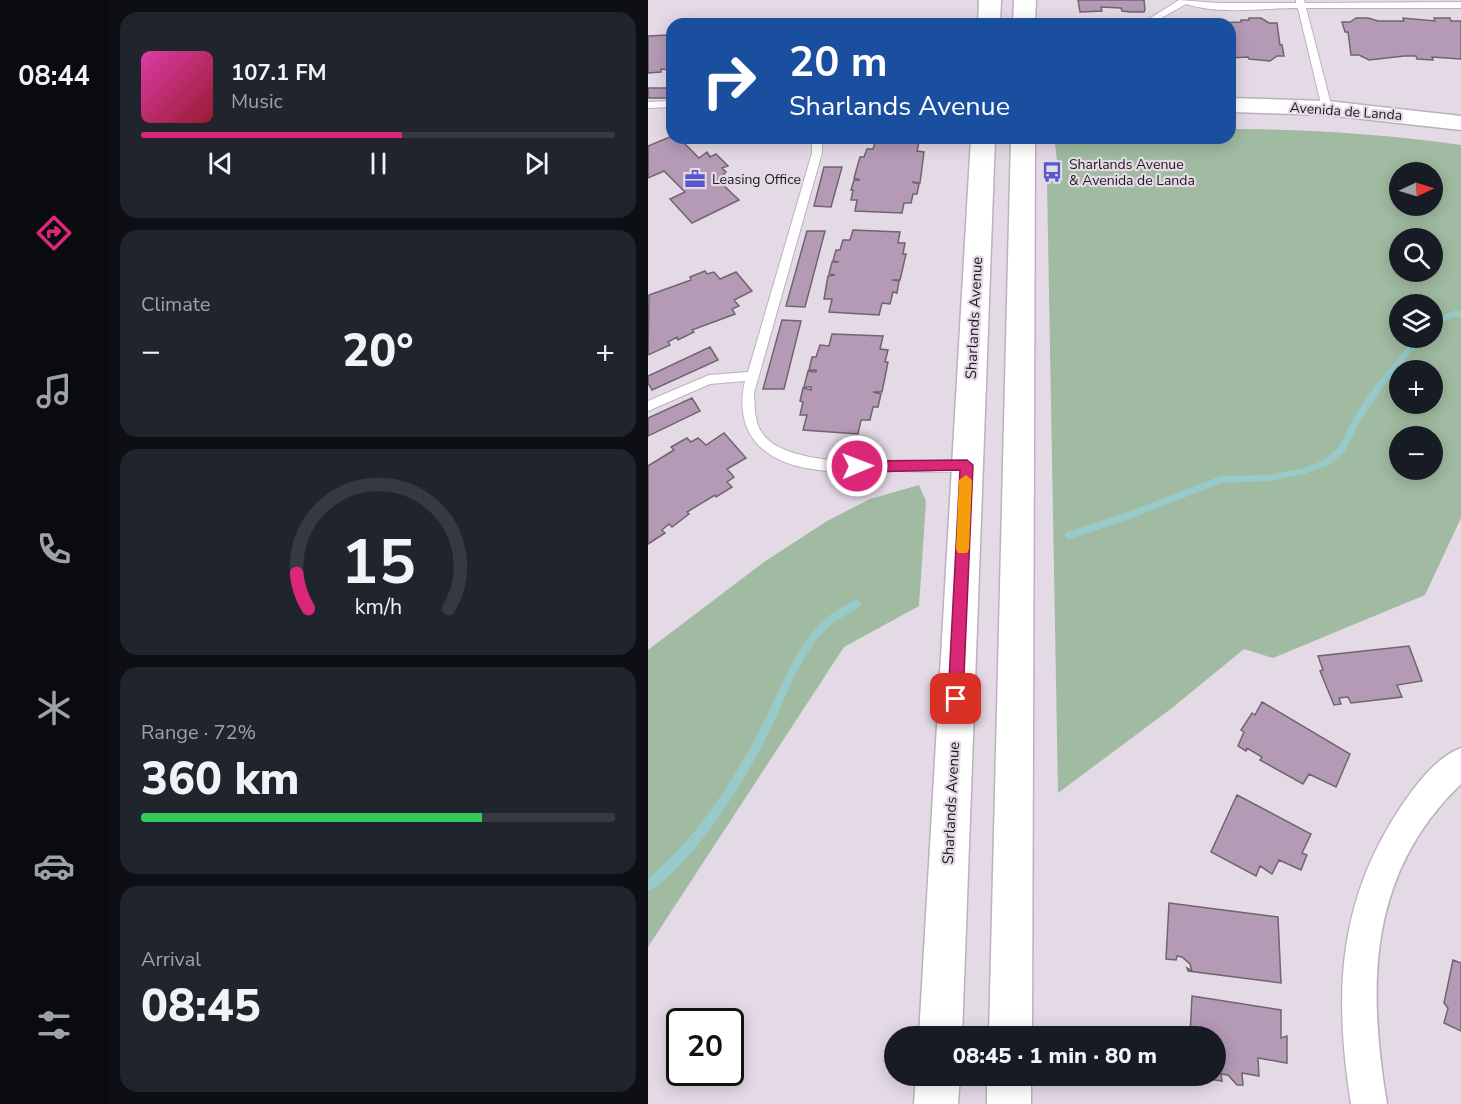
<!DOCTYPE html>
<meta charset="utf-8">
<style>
:root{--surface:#171b24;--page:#20242c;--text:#f1f3f6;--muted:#9ea1a6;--line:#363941;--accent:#db2777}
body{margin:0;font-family:"Nunito Sans",sans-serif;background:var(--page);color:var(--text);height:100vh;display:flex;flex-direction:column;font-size:22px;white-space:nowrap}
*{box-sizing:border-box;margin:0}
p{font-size:20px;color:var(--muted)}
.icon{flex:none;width:33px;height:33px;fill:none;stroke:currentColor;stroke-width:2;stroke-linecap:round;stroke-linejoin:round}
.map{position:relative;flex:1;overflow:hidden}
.drawer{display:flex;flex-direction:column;gap:12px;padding:12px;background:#0d0f14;width:540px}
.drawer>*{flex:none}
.guide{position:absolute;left:18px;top:18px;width:570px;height:126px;border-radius:18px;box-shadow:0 3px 15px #0003;background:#1a4fa0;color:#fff;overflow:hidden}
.needle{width:39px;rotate:86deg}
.fabs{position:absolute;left:741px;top:162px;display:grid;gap:12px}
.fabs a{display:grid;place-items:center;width:54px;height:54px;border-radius:50%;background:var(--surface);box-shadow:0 3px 15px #0003;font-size:30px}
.speed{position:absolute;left:18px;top:1008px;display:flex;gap:12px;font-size:30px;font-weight:700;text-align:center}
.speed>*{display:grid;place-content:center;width:78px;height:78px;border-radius:50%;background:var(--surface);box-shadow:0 3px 15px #0003;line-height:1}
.speed .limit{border:3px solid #111;border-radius:9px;background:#fff;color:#111}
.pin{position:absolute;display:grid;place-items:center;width:51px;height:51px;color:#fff;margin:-26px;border-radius:12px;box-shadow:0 3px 9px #0006}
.me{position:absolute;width:66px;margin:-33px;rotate:89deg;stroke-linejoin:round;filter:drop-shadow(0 0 4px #0008)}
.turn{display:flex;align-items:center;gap:21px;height:126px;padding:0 24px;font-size:27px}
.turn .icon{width:78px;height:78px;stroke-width:2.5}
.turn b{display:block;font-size:42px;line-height:51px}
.big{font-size:45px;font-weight:800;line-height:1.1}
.drawer .tile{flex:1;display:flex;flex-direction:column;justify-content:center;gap:9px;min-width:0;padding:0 21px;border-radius:18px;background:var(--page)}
.drawer .dial{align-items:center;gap:0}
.dial svg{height:156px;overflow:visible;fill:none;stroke:var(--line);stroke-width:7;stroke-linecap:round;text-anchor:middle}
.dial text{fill:var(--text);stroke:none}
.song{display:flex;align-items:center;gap:18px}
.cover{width:72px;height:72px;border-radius:9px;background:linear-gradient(135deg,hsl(320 70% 55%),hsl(350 70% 35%))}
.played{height:6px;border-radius:3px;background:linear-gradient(90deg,var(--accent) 55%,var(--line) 55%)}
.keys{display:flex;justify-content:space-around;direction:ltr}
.heat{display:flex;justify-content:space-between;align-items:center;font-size:33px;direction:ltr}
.charge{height:9px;border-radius:4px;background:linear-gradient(90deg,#34c759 72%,var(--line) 0)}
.trip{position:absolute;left:236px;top:1026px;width:342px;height:60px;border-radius:30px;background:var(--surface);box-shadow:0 3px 15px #0003;font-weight:800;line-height:60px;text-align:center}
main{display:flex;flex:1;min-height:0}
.tab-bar{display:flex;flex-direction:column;width:108px;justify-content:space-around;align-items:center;background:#090b0e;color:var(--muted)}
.tab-bar .icon{width:42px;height:42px}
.tab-bar .selected{color:var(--accent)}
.tab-bar b{font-size:27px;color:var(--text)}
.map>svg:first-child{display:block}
.green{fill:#a0bba1;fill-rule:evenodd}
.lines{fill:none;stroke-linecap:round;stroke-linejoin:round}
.stream{fill:#99caca;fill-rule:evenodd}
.building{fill:#b59ab6;stroke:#6e656f;stroke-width:1.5}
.service-casing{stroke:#bbb1bd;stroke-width:2}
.minor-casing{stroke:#bbb1bd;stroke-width:3}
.tertiary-casing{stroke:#bbb1bd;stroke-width:3}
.secondary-casing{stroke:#bbb1bd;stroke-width:3}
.service{fill:#fff;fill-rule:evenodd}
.minor{fill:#fff;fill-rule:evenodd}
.tertiary{fill:#fff;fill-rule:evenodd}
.secondary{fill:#fff;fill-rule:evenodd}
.route{fill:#db2777;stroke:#8e194d;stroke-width:1.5}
.slow{fill:#f59e0b}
.labels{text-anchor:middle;stroke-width:4.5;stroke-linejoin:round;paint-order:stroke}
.far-street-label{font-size:14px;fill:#1c181c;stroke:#e4dae6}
.far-poi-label{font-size:14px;fill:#1c181c;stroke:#e4dae6;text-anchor:start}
.street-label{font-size:15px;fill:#1c181c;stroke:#e4dae6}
</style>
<main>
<nav class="tab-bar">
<b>08:44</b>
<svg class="icon selected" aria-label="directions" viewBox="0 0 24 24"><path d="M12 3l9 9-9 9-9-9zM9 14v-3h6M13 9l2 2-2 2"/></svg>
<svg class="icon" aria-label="music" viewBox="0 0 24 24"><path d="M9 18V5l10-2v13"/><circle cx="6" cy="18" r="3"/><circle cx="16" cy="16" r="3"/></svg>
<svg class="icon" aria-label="phone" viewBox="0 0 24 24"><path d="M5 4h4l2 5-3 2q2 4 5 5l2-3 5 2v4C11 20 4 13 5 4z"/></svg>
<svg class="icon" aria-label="climate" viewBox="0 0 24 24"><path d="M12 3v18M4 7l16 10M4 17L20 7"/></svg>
<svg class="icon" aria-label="car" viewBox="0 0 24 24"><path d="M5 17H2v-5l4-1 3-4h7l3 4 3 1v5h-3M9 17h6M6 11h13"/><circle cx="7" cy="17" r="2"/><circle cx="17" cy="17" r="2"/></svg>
<svg class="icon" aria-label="filters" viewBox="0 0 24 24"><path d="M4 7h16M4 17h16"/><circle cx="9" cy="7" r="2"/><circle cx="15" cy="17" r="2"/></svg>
</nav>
<section class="drawer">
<div class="tile">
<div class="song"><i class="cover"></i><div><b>107.1 FM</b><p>Music</p></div></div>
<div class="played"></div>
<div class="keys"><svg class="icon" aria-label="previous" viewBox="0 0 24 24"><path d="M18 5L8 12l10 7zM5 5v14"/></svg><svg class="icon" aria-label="pause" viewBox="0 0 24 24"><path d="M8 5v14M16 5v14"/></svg><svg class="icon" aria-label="next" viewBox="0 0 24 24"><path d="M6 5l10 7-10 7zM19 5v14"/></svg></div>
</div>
<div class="tile"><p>Climate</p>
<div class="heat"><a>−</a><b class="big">20°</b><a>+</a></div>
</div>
<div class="tile dial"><svg viewBox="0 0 100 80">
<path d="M14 69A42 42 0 1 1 86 69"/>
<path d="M14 69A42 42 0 0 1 8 51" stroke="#db2777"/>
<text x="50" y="56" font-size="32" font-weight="700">15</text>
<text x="50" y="72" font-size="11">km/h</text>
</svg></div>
<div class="tile"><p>Range · 72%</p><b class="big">360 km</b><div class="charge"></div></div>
<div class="tile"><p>Arrival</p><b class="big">08:45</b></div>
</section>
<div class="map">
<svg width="813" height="1104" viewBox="0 0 813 1104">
<rect width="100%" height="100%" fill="#e4dae6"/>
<!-- green -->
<path class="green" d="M582 129C659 129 737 134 813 145V518L777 595 625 658 596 649 524 708 410 793 399 182 411 180 407 142 409 138H582ZM752 172H784V206H752ZM752 238H784V272H752ZM752 304H784V338H752ZM752 370H784V404H752ZM752 436H784V470H752Z
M271 485 278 501 271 606 196 647 0 947V650L116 562 179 521 222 499Z"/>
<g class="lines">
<!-- stream -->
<path class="stream" d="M805 311H813V317H806L784 327V320Z
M767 338H775L735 387 712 421 697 451 681 465 656 474 621 481 573 483 482 519 421 539 418 538 417 535 418 532 477 513 573 476 621 475 656 468 675 461 691 447 706 417 729 383Z
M208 600 211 601 213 604 211 607C200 614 187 620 177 630 149 659 137 702 118 738 98 777 75 814 47 848 35 862 16 884 0 891V879C41 844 73 800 99 753 110 735 119 716 128 696 148 655 163 619 208 600Z"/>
</g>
<!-- building -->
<path class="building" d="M430 0H496L497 9 496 12H483L474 11 473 8 453 7 454 11 432 12Z
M601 18H613L621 23H629L632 45H634L636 56H629L622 61 601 59 600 57 582 58V24H532H540L546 19 567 20V23L593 22V20H601Z
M708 18H720L730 21H756L755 18 787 21 786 18H802L803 21H813V59L784 57 785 60 769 59 768 56H756L721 60 711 55H703L700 32H697L694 22H702Z
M20 35 19 37 24 36V70L13 69V72L0 73V36Z
M0 88H24V98H0Z
M24 136V138H31L51 158 59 152 62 157 68 154 80 166 74 168 78 172 70 180 91 200 44 223 22 199 37 192 16 171 0 178V146Z
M228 140 271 142 269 151 276 152 272 183 264 182 271 184 269 194H265L263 203H256L254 213 207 211 209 200H203L205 190H203L206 180H212L206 178 212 157H216L219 149H225Z
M176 167H194L183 207 166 206Z
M205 230 252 232 250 243H257L255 254H258L252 280H244L251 281 249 293 245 292 242 304 234 303 231 315 181 312 184 299H176L180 276 187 275 181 274 184 262H191L185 261 188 250H192L195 240H202Z
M159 231H177L157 307 138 306Z
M57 271 59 274 66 272 72 279 88 272 104 291 86 300 91 306 84 309 87 314 44 330 46 332 30 340 29 337 20 342 22 345 0 355 1 295 43 280 42 277Z
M134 320 153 321 136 389H115Z
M184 334 235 336 232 349 240 350 237 362H240L234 392H225L233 394 230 407H225L222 420H213L210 434 155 430 159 415H152L155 402 152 401 155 388 163 390V387H156L160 371 168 372V370H161L164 357H168L172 345 181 346Z
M62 347 70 360 4 390 0 383V376Z
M44 398 52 411 0 436V418Z
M76 433 98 458 79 469 86 477 79 482 84 487 68 497 67 495 39 512 41 514 24 527 21 524 14 530 17 533 0 544V466L26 450 23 447 39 438 43 442 50 438 58 445Z
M761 646 774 681 749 685 754 697 703 703 700 697 691 698 693 704 686 705 672 671 675 670 670 656Z
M614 702 702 754 688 787 661 774 655 784 612 760 614 757 599 748 598 751 590 746 596 732 593 730 604 713 607 715Z
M589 795 663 834 654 853 659 855 653 870 631 860 624 874 612 866 608 876 563 852Z
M521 903 630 917 633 983 540 971 539 968 544 971 542 964 534 957 529 956 528 960 518 959Z
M805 960 813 963V1031L796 1023 800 1008 796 1003Z
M544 996 633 1010V1038L639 1036V1063L610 1058 611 1076 594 1073 595 1085H589L580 1075 573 1074 574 1081 542 1076H567V1036H542Z"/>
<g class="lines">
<!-- service casing -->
<g class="service-casing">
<path id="service" d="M531 0 569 3H648V0H656L657 3 813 2V8H658L684 108 679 111 674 108 650 8C614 8 572 15 538 4L503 24H493Z
M24 101V107L0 108V102Z
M164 138H174V153L106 393C107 407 106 421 114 433 141 474 273 460 319 460L325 465 324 469C307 474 269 471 250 471 204 472 124 480 100 430 93 414 93 398 97 381L62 384 0 411V401L61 375 100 372 164 153Z"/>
</g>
<!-- minor casing -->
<g class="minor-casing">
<path id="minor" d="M813 748V784C720 873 719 985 739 1104H703C686 996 689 903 752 808 767 786 787 758 813 748Z"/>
</g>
<!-- tertiary casing -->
<g class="tertiary-casing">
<path id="tertiary" d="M582 98 679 101 813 116V130L679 115 582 112Z"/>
</g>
<!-- secondary casing -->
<g class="secondary-casing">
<path id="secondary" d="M331 0H353L352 24H330Z
M366 0H388L387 24H365Z
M323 138H347L314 1036H271Z
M363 138H387L384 1036H341Z
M268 1076H312L310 1104H266Z
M339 1076H383V1104H339Z"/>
</g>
<!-- service -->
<use href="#service" class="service"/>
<!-- minor -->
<use href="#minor" class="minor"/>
<!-- tertiary -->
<use href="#tertiary" class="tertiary"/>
<!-- secondary -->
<use href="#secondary" class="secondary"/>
</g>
<!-- route -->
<path class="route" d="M319 460 325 465 315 699 313 704 308 706 303 704 300 699 312 470 209 472 203 466 209 461Z"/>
<!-- slow -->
<path class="slow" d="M318 475 324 480 321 549 319 553H310L308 549 311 480Z"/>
<!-- icons -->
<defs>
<g id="bus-bare" transform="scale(1.62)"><path d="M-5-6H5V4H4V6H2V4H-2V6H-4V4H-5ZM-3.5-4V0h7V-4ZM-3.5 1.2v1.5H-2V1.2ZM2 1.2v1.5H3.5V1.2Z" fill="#5758d0" stroke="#e4dae6" stroke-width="2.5" paint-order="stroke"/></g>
<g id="office-bare" transform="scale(1.62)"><path d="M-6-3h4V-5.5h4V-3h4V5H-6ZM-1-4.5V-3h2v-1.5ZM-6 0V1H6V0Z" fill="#5758d0" stroke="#e4dae6" stroke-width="2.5" paint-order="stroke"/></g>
</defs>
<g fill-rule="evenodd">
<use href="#bus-bare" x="404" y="172"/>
<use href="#office-bare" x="47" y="179"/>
</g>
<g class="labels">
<!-- far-street labels -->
<g class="far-street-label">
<text transform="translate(698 111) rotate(4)" y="5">Avenida de Landa</text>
</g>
<!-- far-poi labels -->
<g class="far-poi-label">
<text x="421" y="169">Sharlands Avenue<tspan x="421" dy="16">&amp; Avenida de Landa</tspan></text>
<text x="64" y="184">Leasing Office</text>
</g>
<!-- street labels -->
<g class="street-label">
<text transform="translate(326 318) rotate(-87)" y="5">Sharlands Avenue</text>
<text transform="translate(303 803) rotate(-87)" y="5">Sharlands Avenue</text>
</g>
</g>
</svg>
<div class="fabs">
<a><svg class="needle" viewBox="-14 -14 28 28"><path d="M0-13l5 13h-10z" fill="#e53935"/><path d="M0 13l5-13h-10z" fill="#9ea1a6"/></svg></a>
<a><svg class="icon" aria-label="search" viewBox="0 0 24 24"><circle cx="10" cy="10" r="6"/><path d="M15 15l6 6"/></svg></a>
<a><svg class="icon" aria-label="layers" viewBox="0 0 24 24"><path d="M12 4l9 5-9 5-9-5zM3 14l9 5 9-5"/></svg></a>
<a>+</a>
<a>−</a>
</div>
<div class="speed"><div class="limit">20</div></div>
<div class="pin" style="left:308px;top:699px;background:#d93025"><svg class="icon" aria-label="arrive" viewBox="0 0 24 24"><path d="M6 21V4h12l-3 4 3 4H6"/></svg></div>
<svg class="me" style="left:209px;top:466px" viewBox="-20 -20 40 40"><circle r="17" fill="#db2777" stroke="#fff" stroke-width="3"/><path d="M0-11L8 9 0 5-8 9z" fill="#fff"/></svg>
<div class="trip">08:45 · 1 min · 80 m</div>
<div class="guide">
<div class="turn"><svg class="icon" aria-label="right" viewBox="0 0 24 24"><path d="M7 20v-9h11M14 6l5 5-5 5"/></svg><div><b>20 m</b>Sharlands Avenue</div></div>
</div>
</div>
</main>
